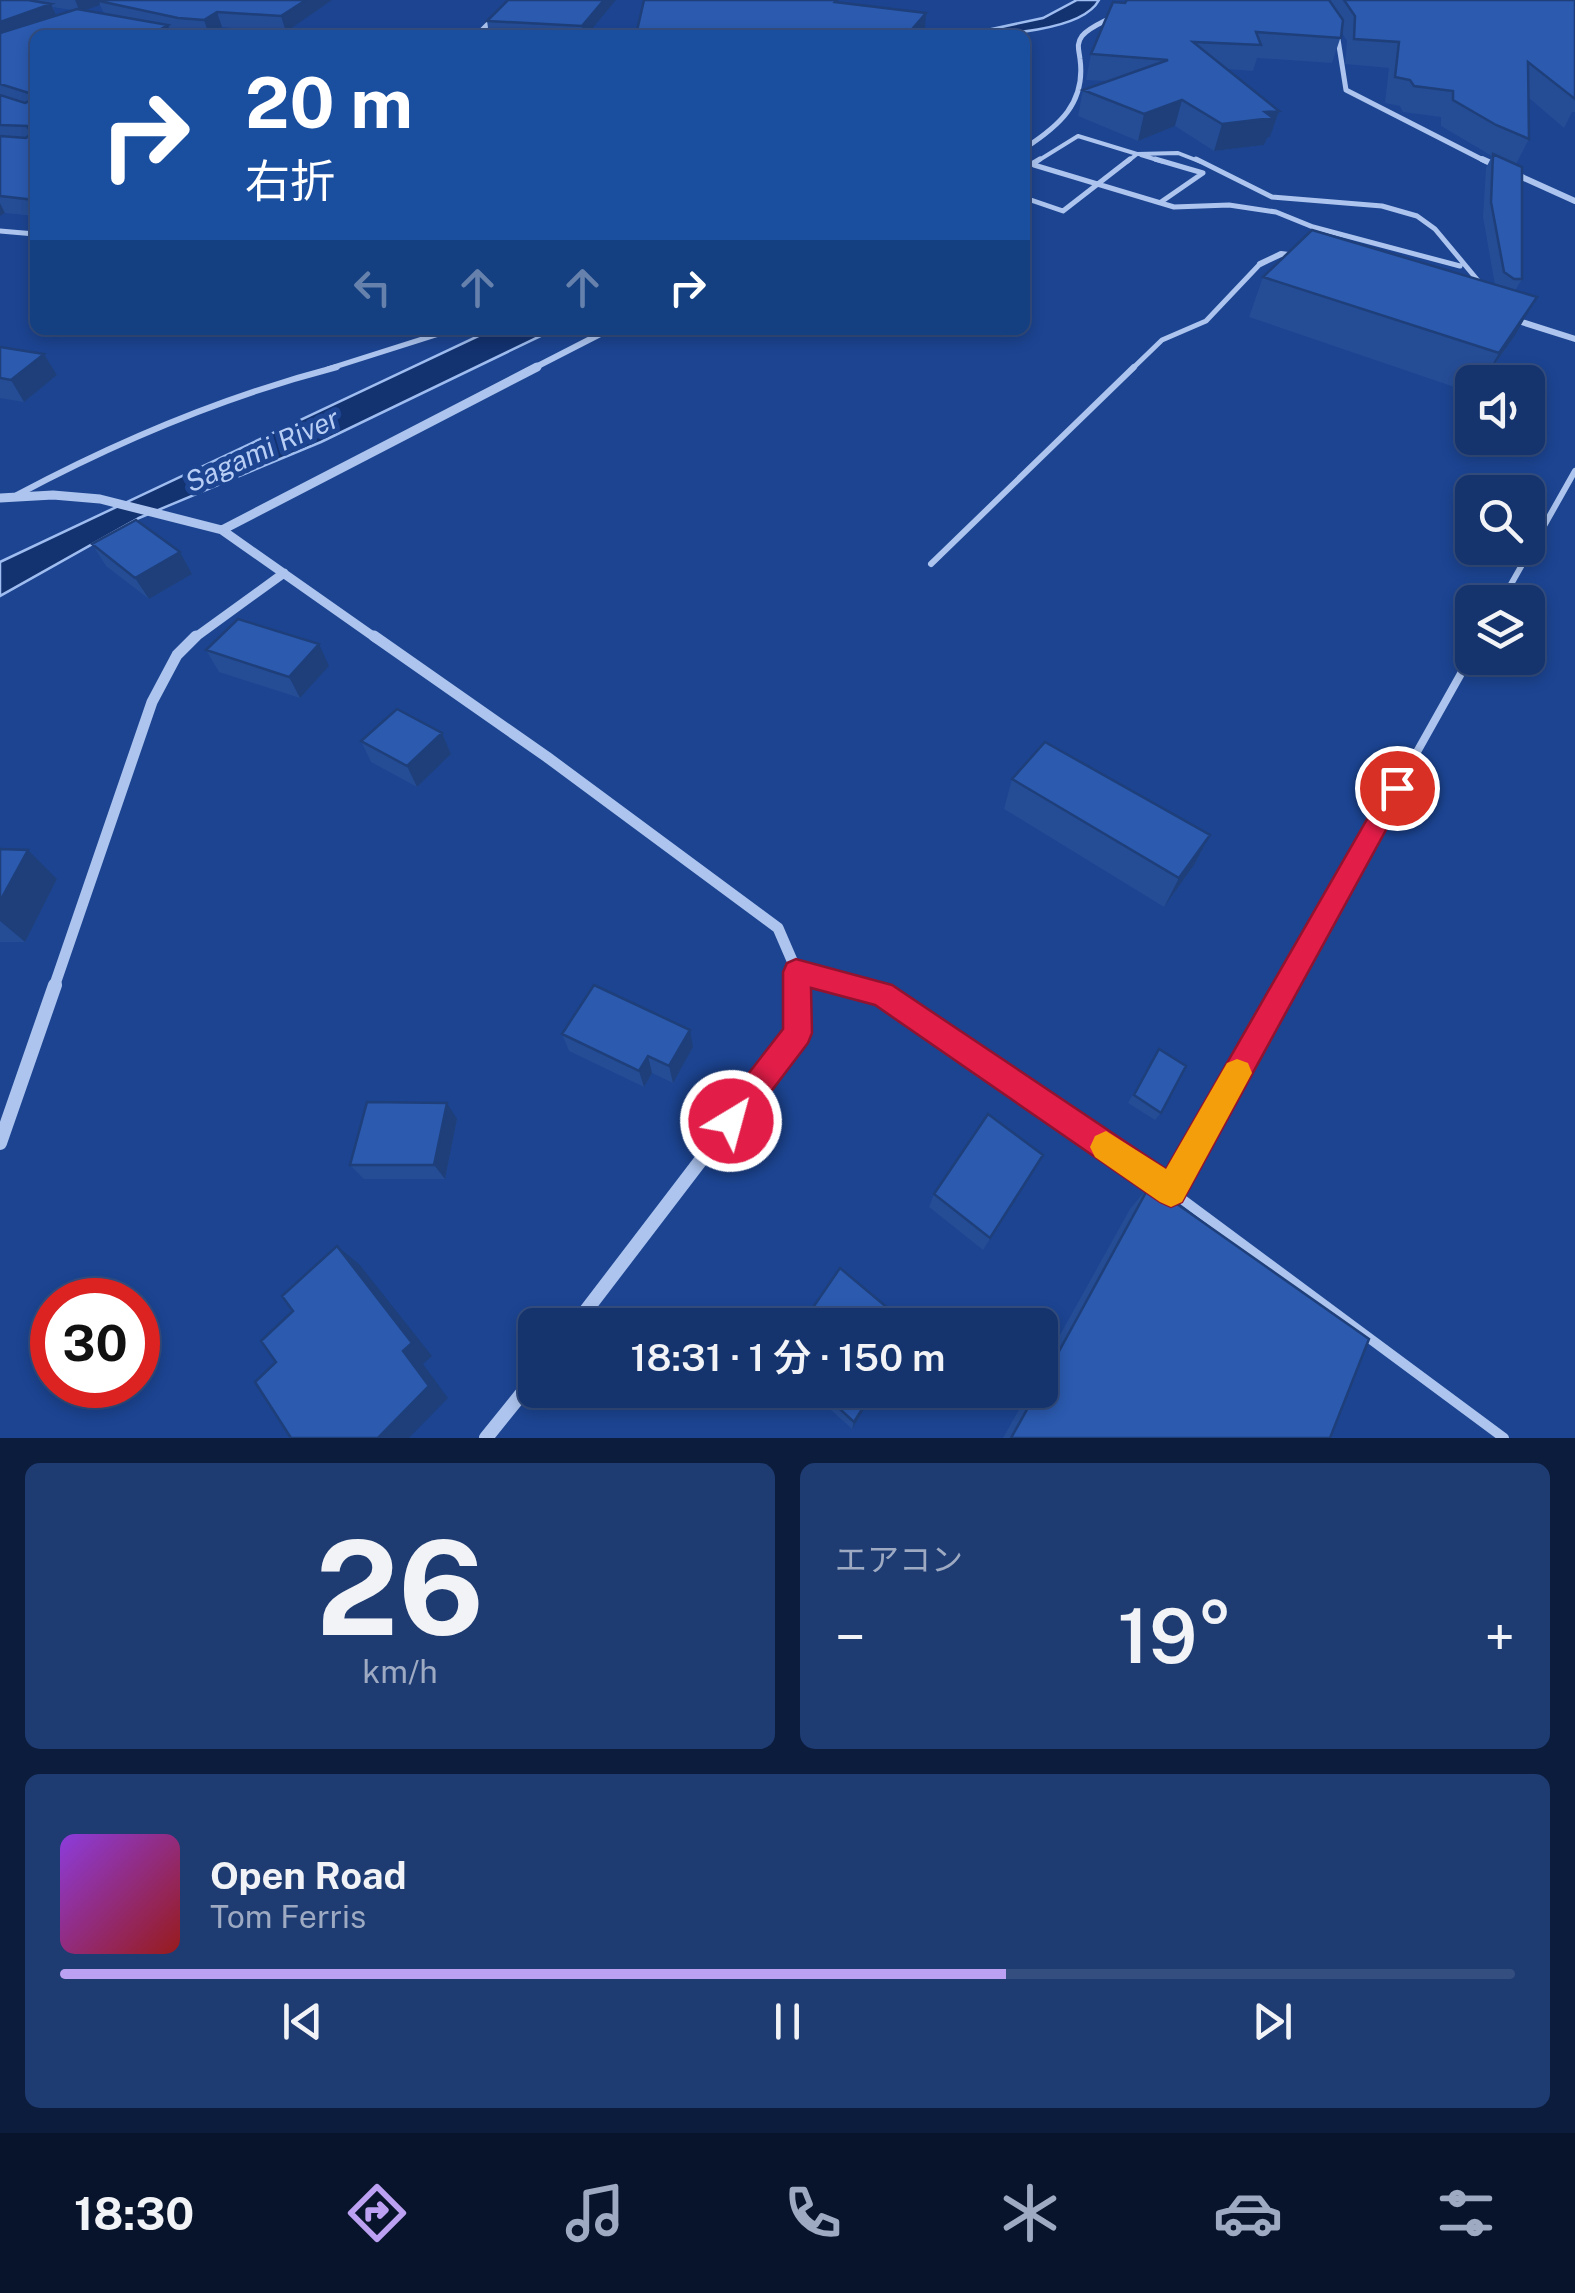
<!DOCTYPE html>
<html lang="ja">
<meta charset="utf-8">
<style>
:root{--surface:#15336d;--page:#1e3b72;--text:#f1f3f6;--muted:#9daac2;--line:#344e80;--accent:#bca0f2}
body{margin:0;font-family:"Public Sans","Noto Sans JP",sans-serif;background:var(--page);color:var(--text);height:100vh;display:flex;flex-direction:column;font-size:38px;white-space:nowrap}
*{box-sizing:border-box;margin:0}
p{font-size:32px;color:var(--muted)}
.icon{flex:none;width:55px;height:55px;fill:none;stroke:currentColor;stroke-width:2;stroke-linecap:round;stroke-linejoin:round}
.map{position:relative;height:1438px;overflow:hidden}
.drawer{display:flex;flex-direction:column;gap:25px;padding:25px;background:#0c1c3c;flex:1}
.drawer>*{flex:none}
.hud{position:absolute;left:30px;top:30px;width:1000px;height:305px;border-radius:15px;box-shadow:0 5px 15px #0003,0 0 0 2px var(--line);background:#1a4fa0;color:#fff;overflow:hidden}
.buttons{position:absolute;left:1455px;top:365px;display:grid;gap:20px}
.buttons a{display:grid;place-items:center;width:90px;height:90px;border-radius:15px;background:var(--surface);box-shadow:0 5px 15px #0003,0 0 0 2px var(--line);font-size:50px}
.speed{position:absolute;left:30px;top:1278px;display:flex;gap:20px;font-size:50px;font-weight:700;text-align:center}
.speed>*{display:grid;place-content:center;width:130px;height:130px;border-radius:50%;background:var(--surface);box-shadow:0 5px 15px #0003,0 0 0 2px var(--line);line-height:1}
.speed .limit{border:15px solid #d22;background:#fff;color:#111}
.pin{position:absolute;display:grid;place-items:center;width:85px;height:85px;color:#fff;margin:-42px;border:5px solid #fff;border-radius:50%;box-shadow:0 2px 10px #0007}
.me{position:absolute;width:110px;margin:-55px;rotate:37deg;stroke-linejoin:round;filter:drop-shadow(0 0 8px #0008)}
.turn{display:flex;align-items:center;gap:35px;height:210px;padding:0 50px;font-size:45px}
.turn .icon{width:130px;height:130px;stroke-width:2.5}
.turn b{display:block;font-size:70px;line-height:85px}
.lanes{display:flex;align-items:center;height:95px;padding:0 50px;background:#0003;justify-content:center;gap:50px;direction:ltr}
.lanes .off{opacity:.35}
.big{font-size:75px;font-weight:600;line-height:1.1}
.drawer .tile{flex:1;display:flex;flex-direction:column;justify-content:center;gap:15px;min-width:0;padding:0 35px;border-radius:15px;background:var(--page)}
.drawer .dial{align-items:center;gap:0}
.dial b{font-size:130px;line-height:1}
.song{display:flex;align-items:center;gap:30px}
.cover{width:120px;height:120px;border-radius:15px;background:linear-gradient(135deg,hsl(270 70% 55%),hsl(0 70% 35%))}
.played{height:10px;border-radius:5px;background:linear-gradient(90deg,var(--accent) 65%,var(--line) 65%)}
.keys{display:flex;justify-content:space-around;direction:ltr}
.heat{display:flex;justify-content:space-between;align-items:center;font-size:55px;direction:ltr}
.drawer .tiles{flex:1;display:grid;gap:25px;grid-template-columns:1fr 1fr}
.tile:last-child{grid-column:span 2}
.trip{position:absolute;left:518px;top:1308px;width:540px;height:100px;border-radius:15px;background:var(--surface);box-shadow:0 5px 15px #0003,0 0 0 2px var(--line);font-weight:600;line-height:100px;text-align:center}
.dock{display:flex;height:160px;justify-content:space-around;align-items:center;background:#08142c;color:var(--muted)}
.dock .icon{width:70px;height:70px}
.dock .active{color:var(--accent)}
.dock b{font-size:45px;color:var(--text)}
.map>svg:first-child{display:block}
.water{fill:#133270;stroke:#9fbdf0;stroke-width:2.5}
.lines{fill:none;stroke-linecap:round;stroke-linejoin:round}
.lane-far4{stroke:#acc4ee;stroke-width:4}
.lane-far3{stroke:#acc4ee;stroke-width:5}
.lane-far2{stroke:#acc4ee;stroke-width:6}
.lane-far1{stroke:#acc4ee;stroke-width:8}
.lane{stroke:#acc4ee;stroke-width:10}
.street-far4{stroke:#acc4ee;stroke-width:5}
.street-far3{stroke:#acc4ee;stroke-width:6}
.street-far2{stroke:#acc4ee;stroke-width:9}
.street-far1{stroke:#acc4ee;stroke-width:11}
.street{stroke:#acc4ee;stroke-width:14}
.wall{fill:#254d96;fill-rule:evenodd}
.shaded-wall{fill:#1e3f7a}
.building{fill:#2b5aaf;stroke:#1e3f7a;stroke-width:2.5}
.route{fill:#e11d48;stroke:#92132f;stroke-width:2.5}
.slow{fill:#f59e0b}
.labels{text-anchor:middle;stroke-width:10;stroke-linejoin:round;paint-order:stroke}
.far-water-label{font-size:28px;font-style:italic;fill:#b8cef5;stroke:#1c4491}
</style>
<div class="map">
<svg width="1575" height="1438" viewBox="0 0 1575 1438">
<rect width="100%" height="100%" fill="#1c4491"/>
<!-- water -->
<path class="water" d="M1077 0H1099C1082 32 997 35 964 35L1043 18Z
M491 330H553L321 442 139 518 0 596V562Z"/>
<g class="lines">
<!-- lane-far4 -->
<path class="lane-far4" d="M162 32 179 35
M1137 154 1178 153 1201 162
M1141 155 1164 162
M1036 162 1078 136 1137 154 1127 162"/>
<!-- lane-far3 -->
<path class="lane-far3" d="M1155 159 1203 173 1161 202
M1196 159 1272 197 1382 206 1417 216 1435 229 1480 283
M1034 165 1174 207 1229 205 1276 212 1313 227 1460 266
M1025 168 1040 159
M1025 198 1063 211 1130 159
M0 231 35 234
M328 369 451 330
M1132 369 1162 340 1206 321 1260 264"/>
<!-- lane-far2 -->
<path class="lane-far2" d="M17 495C120 440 225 396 337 367
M931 564 1134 367
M1501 602 1575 471"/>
<!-- lane-far1 -->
<path class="lane-far1" d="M797 972 856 987
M1285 987 1472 654"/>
<!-- lane -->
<path class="lane" d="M846 985 882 994 1171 1191 1504 1438
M1171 1191 1287 985"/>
<!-- street-far4 -->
<path class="street-far4" d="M1337 33 1346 90 1487 162
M477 35 512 0
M1025 148C1059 126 1086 103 1080 59 1079 50 1076 44 1082 36 1089 27 1106 21 1116 15"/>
<!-- street-far3 -->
<path class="street-far3" d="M1482 159 1575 201
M1260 264 1281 254 1296 256
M1509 318 1575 339
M532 369 608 330"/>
<!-- street-far2 -->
<path class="street-far2" d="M0 498 53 495 100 499 222 530 377 639
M222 530 537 367
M193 639 284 573"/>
<!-- street-far1 -->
<path class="street-far1" d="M374 636 547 757 778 928 797 972V987
M54 987 152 702 177 655 196 636"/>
<!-- street -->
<path class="street" d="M0 1143 55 985
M575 1325 798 1033 797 985
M486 1438 535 1377"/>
</g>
<!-- wall -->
<path class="wall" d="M0 0H332L286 32 222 27 210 35 184 33 170 30 35 35V216L5 213 0 216ZM100 5 104 13 85 10ZM53 7 72 10 56 15Z
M616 0 587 35 489 34 487 21Z
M1127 0H1575V112H1572L1564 128 1529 98V139L1516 164 1522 279 1515 291 1514 337 1483 382H1472V393L1249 317 1263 277 1495 285 1483 217 1486 168 1492 156 1441 126V117L1403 112 1400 106 1385 103 1389 68 1345 64 1347 41 1342 33 1332 63 1257 58 1253 71 1227 69 1279 111 1270 137 1267 138 1264 145 1214 151 1175 126 1138 141 1078 116 1083 90 1107 81 1086 80 1091 54Z
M0 347 44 354 57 375 24 402 0 398Z
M92 544 180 552 192 574 149 599 106 566Z
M206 650 329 666 300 698 219 672Z
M442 733 451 754 417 787 371 762 361 741Z
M1012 779 1210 835 1194 865 1164 907 1004 809Z
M0 849 57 879 25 942H0Z
M562 1034 693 1047 673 1083 652 1073 644 1087 569 1051Z
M1159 1049 1161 1113 1155 1120 1128 1103Z
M457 1119 445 1179H364L350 1165Z
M1043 1155 983 1250 929 1207 934 1194Z
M1150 1185 1330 1438H1003L1030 1390H1040V1371L1130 1209Z
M809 1390H876L852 1429Z"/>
<!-- shaded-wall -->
<path class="shaded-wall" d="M75 0H114L99 1 100 5 80 12Z
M306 0H332L286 32 281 16Z
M604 0H616L587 35H584L582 26Z
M51 4 58 19 0 40V22Z
M217 12 222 27 209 35 204 20Z
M926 13 925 28 919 35H907Z
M168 25 172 35H150Z
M1182 100 1175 126 1138 141 1144 114Z
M1279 111 1270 137 1267 138 1264 145 1214 151 1222 124 1265 112Z
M0 203 5 213 0 216Z
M1537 297 1514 337 1482 382 1499 353Z
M44 354 57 375 24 402 11 380Z
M180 552 192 574 149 599 135 578Z
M319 644 329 666 300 698 289 677Z
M442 733 451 754 417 787 407 766Z
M1210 835 1194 865 1164 907 1179 878Z
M28 850 57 879 25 942 0 921V901Z
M690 1030 693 1047 673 1083 669 1066Z
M648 1056 652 1073 644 1087 639 1071Z
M447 1103 457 1119 445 1179 434 1165Z
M337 1246 359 1264 432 1356 423 1364 448 1398 409 1438H378L403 1351Z
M874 1390H876L852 1429 854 1422Z"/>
<!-- building -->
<path class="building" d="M0 0H28L51 4 0 22Z
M102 0H306L281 16 217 12 204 20 178 18 99 1Z
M508 0H604L582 26 487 21Z
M644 0H837L835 2 926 13 907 35H636Z
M1127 0H1329L1343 20 1341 38 1256 32 1261 45 1193 42 1279 111 1265 112 1273 118 1222 124 1182 100 1144 114 1083 90 1168 60 1091 54 1113 2 1125 3Z
M1344 0H1575V99L1528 62 1529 139 1496 125 1453 100V91L1414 86 1410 80 1395 77 1399 42 1354 39 1355 16Z
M77 9 168 25 150 35H35V100L31 102 35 103V200L0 196V136L26 138 32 133 27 126 0 125V95L25 103 32 100 29 93 0 84V33Z
M1493 154 1522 167V279H1514L1504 272 1491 202Z
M1312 230 1537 297 1499 353 1263 277Z
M0 347 44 354 11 380 0 378Z
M136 520 180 552 135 578 92 544Z
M238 619 319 644 289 677 206 650Z
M397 709 442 733 407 766 361 741Z
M1045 742 1210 835 1179 878 1012 779Z
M0 849 28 850 0 901Z
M594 985 690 1030 669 1066 648 1056 639 1071 562 1034Z
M1159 1049 1186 1066 1161 1113 1134 1095Z
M367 1102 447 1103 434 1165H350Z
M988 1114 1043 1155 990 1238 934 1194Z
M1150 1185 1369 1339 1330 1438H1011L1038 1390H1040V1386Z
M337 1246 412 1343 403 1351 429 1386 378 1438H291L255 1382 276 1362 261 1341 293 1311 282 1296Z
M840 1268 908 1325H801Z
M819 1390H874L854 1422Z"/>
<!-- route -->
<path class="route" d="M1397 778 1406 781 1409 788 1182 1202 1171 1207 1160 1202 875 1005 811 988 812 1033 808 1043 741 1131 731 1136 720 1131 716 1121 720 1110 783 1029V972L787 963 796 959 892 985 1166 1169 1389 781Z"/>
<!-- slow -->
<path class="slow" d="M1237 1059 1248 1063 1252 1073 1182 1202 1171 1207 1160 1202 1095 1157 1090 1147 1095 1136 1106 1131 1166 1169 1227 1063Z"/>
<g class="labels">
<!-- far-water labels -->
<g class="far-water-label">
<text transform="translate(262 450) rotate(-24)" y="10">Sagami River</text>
</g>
</g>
</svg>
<div class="buttons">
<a><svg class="icon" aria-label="sound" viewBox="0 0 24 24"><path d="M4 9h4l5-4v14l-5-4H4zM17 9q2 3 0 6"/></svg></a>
<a><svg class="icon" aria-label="search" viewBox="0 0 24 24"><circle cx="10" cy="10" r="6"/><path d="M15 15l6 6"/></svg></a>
<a><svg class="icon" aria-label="layers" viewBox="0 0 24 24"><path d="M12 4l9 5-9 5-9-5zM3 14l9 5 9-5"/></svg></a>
</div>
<div class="speed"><div class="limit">30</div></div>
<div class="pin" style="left:1397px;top:788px;background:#d93025"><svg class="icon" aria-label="arrive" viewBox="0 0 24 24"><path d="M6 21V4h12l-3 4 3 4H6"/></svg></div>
<svg class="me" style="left:731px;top:1121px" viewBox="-20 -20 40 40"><circle r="17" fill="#e11d48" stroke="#fff" stroke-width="3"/><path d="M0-11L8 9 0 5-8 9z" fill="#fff"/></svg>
<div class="trip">18:31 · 1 分 · 150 m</div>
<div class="hud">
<div class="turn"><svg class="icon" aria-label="right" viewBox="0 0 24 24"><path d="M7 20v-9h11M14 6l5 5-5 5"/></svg><div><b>20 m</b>右折</div></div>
<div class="lanes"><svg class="icon off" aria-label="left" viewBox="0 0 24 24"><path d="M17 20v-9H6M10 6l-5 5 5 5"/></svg><svg class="icon off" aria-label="ahead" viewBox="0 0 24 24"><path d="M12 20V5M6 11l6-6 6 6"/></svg><svg class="icon off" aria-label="ahead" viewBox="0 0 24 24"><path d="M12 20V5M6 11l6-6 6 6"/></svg><svg class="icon" aria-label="right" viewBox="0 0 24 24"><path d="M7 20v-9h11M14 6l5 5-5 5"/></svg></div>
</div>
</div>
<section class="drawer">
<div class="tiles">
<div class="tile dial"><b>26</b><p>km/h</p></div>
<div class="tile"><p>エアコン</p>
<div class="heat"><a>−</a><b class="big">19°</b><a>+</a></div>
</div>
<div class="tile">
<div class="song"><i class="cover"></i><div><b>Open Road</b><p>Tom Ferris</p></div></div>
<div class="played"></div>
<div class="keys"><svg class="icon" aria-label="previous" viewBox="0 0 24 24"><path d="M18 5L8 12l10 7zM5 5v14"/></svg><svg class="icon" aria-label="pause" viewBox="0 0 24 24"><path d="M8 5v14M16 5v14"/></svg><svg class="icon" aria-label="next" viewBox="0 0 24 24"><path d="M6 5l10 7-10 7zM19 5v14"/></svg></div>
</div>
</div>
</section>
<nav class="dock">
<b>18:30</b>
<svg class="icon active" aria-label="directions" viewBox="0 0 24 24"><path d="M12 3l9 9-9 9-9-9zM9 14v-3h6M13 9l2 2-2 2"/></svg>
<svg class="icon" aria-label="music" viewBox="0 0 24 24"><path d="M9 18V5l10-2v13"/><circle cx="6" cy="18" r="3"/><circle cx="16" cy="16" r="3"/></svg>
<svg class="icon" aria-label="phone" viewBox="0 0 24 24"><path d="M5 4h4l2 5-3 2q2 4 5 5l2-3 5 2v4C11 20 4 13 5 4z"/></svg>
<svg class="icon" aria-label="climate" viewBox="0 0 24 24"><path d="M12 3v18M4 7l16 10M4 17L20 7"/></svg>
<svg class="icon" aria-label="car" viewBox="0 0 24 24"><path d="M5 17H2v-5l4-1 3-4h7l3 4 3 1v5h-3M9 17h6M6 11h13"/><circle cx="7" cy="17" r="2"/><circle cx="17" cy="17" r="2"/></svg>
<svg class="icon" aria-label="filters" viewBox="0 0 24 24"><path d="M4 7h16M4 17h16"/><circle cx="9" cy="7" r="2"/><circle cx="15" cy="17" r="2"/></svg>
</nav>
